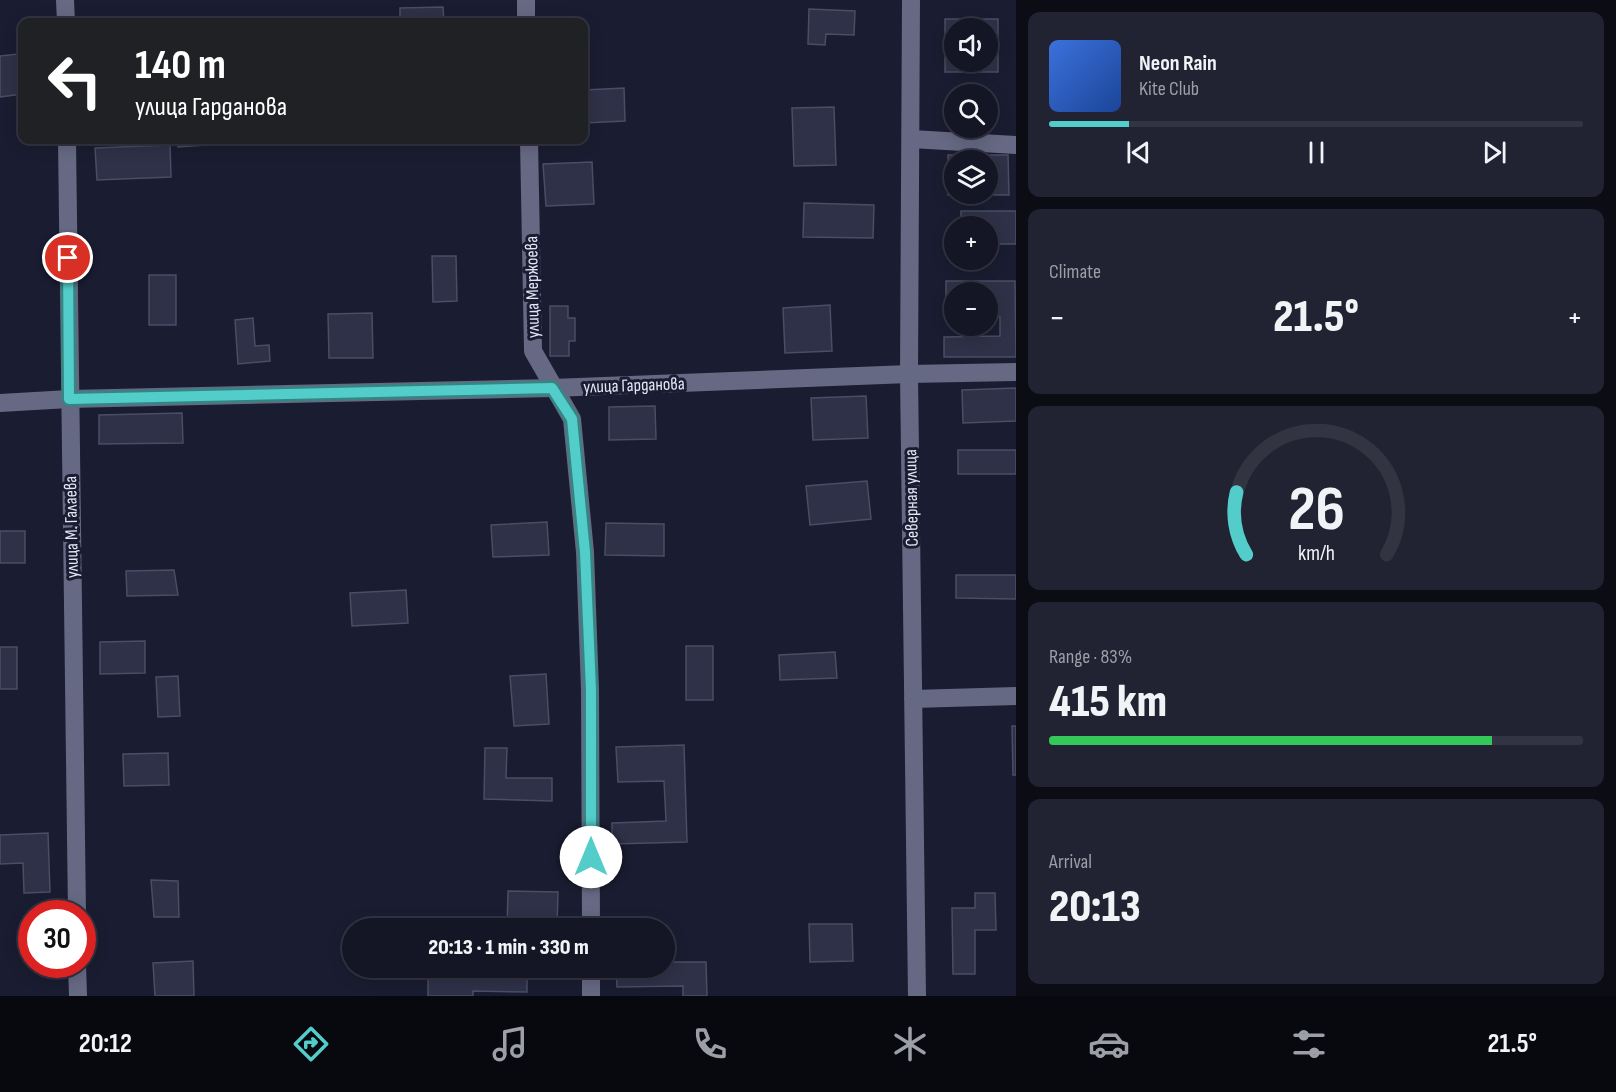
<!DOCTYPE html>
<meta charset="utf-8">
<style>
:root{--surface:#141525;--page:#212232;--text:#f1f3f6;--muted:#9d9fa7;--line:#333442;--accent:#53cdc9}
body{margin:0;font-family:"Sofia Sans Condensed",sans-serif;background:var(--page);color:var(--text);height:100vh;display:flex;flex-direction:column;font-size:22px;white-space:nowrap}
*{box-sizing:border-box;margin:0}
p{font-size:20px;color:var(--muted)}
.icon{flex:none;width:33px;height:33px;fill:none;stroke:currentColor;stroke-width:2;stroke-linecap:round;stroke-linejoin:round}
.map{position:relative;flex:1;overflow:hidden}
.side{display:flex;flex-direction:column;gap:12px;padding:12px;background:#0b0c14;width:600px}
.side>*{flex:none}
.top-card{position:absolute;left:18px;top:18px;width:570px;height:126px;border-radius:12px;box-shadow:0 3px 15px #0003,0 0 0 2px var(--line);background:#202124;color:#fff;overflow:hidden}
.buttons{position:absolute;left:944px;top:18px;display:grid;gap:12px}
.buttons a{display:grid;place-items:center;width:54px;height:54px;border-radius:50%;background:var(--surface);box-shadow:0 3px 15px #0003,0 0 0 2px var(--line);font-size:30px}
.speed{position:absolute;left:18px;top:900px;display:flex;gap:12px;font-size:30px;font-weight:700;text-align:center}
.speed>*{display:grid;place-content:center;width:78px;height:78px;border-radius:50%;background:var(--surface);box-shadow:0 3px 15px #0003,0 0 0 2px var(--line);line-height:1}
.speed .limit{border:9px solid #d22;background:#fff;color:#111}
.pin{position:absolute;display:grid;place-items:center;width:51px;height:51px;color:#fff;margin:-26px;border:3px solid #fff;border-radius:50%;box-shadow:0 2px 6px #0007}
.me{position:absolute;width:66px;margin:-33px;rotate:0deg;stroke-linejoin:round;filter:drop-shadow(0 0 4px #0008)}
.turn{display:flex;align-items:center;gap:21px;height:126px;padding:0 18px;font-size:27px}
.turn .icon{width:78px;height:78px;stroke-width:2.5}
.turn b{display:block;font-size:42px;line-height:51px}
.big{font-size:45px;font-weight:800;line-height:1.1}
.side .card{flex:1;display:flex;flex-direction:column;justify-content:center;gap:9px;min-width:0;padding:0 21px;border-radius:12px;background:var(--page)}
.side .dial{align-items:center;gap:0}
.dial svg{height:156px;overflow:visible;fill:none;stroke:var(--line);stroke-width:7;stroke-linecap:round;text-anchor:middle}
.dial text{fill:var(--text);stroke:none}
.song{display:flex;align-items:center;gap:18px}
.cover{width:72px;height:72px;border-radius:9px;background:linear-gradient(135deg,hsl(220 70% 55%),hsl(220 70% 35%))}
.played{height:6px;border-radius:3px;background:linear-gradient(90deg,var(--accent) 15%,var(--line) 15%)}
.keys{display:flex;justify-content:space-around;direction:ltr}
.heat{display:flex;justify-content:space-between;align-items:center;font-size:33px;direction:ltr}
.charge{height:9px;border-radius:4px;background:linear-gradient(90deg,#34c759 83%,var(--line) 0)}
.trip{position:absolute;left:342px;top:918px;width:333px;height:60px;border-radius:30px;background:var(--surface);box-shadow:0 3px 15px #0003,0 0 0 2px var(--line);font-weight:800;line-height:60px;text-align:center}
.dock{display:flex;height:96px;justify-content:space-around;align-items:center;background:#08080f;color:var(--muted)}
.dock .icon{width:42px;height:42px}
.dock .current{color:var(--accent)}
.dock b{font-size:27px;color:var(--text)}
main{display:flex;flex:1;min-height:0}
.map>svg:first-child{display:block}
.building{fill:#2f3148;stroke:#4a4d65;stroke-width:1.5;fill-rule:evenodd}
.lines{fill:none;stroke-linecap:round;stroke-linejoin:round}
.street{stroke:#666983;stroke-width:18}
.secondary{stroke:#666983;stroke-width:18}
.route-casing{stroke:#368583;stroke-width:15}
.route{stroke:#53cdc9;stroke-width:10}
.labels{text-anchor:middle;stroke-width:6;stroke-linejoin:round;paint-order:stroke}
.street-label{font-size:18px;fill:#e3e6f4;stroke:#1a1c31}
</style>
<main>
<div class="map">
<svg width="1016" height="996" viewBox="0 0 1016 996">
<rect width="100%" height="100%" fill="#1a1c31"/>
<!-- building -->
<path class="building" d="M443 7 444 22H400V8Z
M809 9 855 11 854 35 826 34 825 45 808 44Z
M945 19H998V72H945ZM954 28H987V62H954Z
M584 42H586L585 76H584Z
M18 54 22 94 0 97V56Z
M624 88 625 121 584 123V90Z
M834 107 836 165 794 166 792 108Z
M177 140H235L236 143 178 147Z
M170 145 171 177 97 180 95 148Z
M948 155H1008L1009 195H948ZM954 160H987V194H954Z
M592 162 594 204 546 206 543 164Z
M804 203 874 205 873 238 803 237Z
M961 211H1016V244H987V226H961Z
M432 256H456L457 301 433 302Z
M149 275H176V325H149Z
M946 281H1015L1016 357H944V337L1000 336V317H987V292H954V317L946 318Z
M830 305 832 351 785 353 783 308Z
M550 306H568V318H575V341H569V356H550Z
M372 313 373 358H329L328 314Z
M253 318 255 346 269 345 270 361 238 364 235 320Z
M1016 388V421L963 423 962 390Z
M866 396 868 438 813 440 811 398Z
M655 406 656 439 609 440V407Z
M182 413 183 443 99 444V415Z
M958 450H1016V474H958Z
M867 481 871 519 810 525 806 486Z
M547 522 549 555 493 557 491 525Z
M606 523 664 524V556L605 555Z
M0 531H25V563H0Z
M174 570 178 595 127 596 126 571Z
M956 575H1016V599L956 598Z
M406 590 408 623 352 626 350 593Z
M145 641V673L100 674V642Z
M686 646H713V700H686Z
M0 647H17V689H0Z
M835 652 837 678 780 680 779 655Z
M546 674 549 724 514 726 510 676Z
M178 676 180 716 158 717 156 677Z
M1012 726H1016V775H1013Z
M684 745 687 842 612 844V823L666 821 664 781 618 782 616 747Z
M485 748H507L506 778H552V801L484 799Z
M168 753 169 785 124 786 123 754Z
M48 833 50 892 24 893 23 863 0 864V835Z
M151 880 178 881 179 917H154Z
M508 891 558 892 557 928H507Z
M975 893H995L996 930H975V974H953L952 908H975Z
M809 924H852L853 961 810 962Z
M193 961 194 996H155L153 963Z
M664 962H706L707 996H683V986L617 987 616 968H664Z
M428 968 527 970V992L473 991V996H428Z"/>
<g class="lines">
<!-- street -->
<path class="street" d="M65 0 66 22
M526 0V22
M911 0 909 374 917 996
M911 139 1016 145
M67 140 77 914
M529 140 533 351 572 419 585 552 590 690 591 928
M913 699 1016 696
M77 964 78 996
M591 968V996"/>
<!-- secondary -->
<path class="secondary" d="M0 403 69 399 553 388 909 374 1016 372"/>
</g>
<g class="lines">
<!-- route casing -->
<g class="route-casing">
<path id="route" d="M68 258 69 399 552 388 572 419 585 552 591 690V857"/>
</g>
<!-- route -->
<use href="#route" class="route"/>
</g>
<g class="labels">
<!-- street labels -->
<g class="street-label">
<text transform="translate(532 287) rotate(-91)" y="6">улица Мержоева</text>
<text transform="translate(634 385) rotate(-2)" y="6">улица Гарданова</text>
<text transform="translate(911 498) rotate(-91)" y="6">Северная улица</text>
<text transform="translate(71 527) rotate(-91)" y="6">улица М. Галаева</text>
</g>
</g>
</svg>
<div class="buttons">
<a><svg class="icon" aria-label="sound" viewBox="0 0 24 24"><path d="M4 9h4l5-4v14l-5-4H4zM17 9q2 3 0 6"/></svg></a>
<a><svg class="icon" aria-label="search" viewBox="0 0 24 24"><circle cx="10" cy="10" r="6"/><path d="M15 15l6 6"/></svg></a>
<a><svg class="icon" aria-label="layers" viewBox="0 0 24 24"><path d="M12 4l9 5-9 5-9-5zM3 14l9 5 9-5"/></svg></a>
<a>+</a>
<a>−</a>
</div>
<div class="speed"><div class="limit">30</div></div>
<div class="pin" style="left:68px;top:258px;background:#d93025"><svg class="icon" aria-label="arrive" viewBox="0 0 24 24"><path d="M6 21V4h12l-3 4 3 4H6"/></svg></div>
<svg class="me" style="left:591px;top:857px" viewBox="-20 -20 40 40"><circle r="19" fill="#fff"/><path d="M0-13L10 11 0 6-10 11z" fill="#53cdc9"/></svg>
<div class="trip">20:13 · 1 min · 330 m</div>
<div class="top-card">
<div class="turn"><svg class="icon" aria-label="left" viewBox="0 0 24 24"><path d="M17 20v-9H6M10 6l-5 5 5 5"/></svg><div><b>140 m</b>улица Гарданова</div></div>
</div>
</div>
<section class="side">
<div class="card">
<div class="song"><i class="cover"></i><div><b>Neon Rain</b><p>Kite Club</p></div></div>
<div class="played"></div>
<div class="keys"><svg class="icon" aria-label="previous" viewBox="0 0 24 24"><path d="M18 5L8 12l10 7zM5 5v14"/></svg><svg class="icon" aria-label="pause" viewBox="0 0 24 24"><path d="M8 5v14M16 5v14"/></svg><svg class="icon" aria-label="next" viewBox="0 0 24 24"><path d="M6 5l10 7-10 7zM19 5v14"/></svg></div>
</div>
<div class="card"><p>Climate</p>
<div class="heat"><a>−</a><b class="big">21.5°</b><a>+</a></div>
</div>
<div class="card dial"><svg viewBox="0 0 100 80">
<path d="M14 69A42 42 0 1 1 86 69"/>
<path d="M14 69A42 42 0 0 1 9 37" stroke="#53cdc9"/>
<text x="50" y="56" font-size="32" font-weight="700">26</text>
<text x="50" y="72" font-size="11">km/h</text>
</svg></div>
<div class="card"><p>Range · 83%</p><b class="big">415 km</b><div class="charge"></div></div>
<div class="card"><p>Arrival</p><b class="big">20:13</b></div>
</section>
</main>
<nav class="dock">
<b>20:12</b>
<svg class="icon current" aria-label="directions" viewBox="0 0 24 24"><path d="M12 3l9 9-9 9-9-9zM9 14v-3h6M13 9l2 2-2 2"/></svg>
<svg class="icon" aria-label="music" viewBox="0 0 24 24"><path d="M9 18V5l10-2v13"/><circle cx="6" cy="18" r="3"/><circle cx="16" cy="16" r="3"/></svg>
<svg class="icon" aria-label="phone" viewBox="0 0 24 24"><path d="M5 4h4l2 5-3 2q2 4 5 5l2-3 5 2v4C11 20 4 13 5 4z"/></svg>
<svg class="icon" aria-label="climate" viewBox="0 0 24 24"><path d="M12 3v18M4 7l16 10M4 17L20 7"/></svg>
<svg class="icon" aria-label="car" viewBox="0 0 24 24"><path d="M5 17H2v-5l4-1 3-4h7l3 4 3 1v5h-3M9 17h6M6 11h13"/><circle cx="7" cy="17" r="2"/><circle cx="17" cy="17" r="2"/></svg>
<svg class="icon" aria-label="filters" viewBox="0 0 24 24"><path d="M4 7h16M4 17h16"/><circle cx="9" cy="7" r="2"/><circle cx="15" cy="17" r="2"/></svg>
<b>21.5°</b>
</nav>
